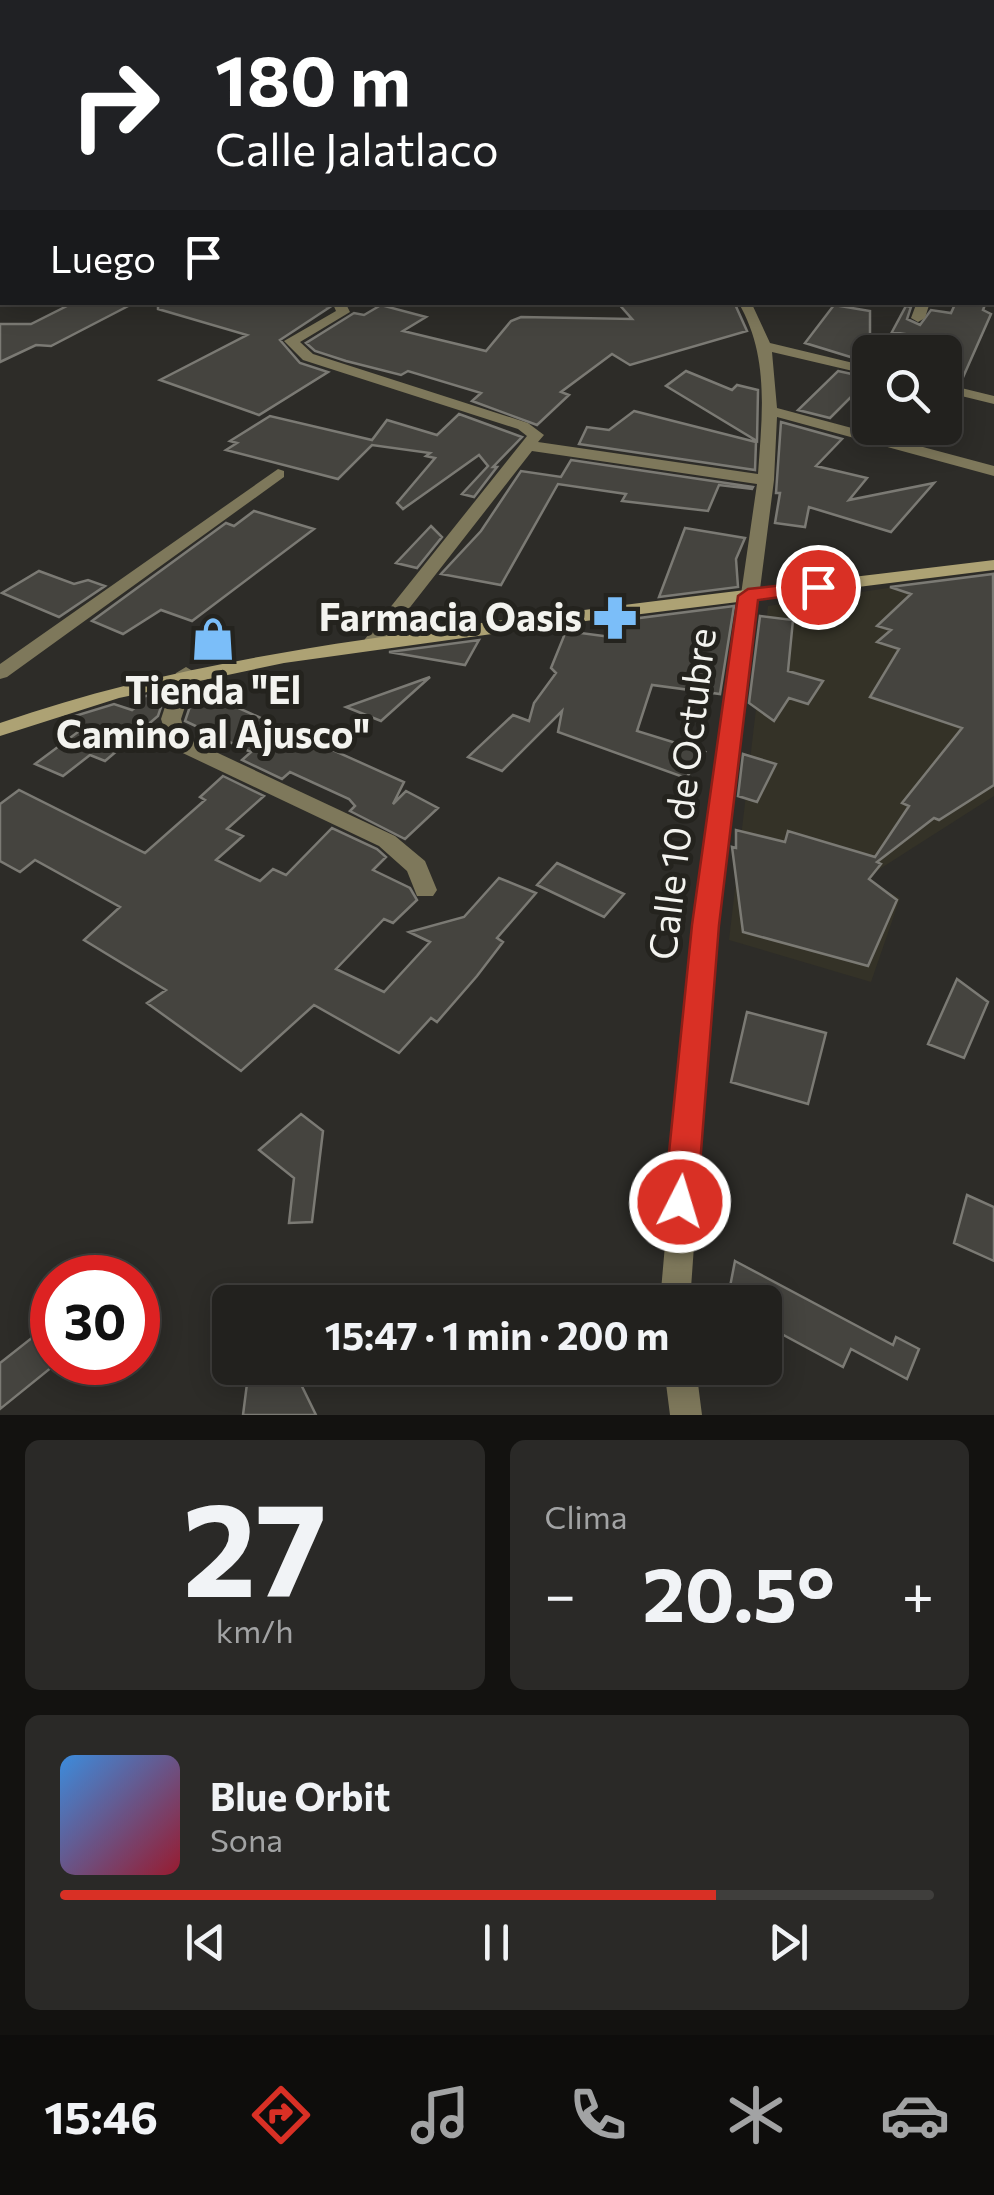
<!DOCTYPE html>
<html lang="es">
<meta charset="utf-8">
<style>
:root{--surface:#22211e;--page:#2a2927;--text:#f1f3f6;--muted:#a2a3a4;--line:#3f3e3c;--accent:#d93025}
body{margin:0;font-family:Commissioner,sans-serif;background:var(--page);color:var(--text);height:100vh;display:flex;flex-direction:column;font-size:38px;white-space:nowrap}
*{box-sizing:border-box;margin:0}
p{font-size:32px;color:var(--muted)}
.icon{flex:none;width:55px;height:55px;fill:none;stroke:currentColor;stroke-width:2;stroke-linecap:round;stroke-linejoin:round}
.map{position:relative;height:1415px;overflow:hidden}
.sheet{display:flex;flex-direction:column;gap:25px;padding:25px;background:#131210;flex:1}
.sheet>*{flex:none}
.hud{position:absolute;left:0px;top:0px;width:995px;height:305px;box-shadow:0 5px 25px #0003,0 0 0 2px var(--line);background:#202124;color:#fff;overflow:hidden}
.buttons{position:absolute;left:852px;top:335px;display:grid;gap:20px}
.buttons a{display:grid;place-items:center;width:110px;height:110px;border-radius:15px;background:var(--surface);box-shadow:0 5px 25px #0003,0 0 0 2px var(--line);font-size:50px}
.speed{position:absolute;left:30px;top:1255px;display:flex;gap:20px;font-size:50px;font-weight:700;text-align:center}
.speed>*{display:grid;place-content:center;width:130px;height:130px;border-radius:50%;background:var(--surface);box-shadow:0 5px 25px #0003,0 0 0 2px var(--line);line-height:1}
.speed .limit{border:15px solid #d22;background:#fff;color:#111}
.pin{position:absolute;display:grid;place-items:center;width:85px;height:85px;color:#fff;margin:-42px;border:5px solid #fff;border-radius:50%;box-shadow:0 2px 10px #0007}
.me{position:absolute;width:110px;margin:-55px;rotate:5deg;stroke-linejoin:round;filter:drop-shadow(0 0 8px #0008)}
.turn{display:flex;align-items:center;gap:35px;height:210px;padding:0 50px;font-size:45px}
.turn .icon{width:130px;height:130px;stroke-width:2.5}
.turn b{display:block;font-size:70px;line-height:85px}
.then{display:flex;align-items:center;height:95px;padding:0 50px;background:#0003;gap:20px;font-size:38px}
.big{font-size:75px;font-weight:700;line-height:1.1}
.sheet .card{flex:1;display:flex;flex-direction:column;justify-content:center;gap:15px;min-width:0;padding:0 35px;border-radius:15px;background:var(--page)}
.sheet .dial{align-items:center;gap:0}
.dial b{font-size:130px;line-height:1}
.song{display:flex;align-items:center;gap:30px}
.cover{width:120px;height:120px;border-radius:15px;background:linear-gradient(135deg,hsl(210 70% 55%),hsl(350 70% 35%))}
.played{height:10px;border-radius:5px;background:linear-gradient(90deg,var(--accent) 75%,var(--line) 75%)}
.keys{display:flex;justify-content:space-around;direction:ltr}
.heat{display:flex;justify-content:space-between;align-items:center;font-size:55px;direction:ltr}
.sheet .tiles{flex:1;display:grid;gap:25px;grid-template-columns:1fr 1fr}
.card:last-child{grid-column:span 2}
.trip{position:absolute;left:212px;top:1285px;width:570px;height:100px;border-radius:15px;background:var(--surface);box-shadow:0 5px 25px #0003,0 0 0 2px var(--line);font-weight:700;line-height:100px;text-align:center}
.dock{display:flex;height:160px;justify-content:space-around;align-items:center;background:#0e0d0c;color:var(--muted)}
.dock .icon{width:70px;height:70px}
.dock .on{color:var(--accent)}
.dock b{font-size:45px;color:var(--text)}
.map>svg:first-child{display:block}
.built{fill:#343227}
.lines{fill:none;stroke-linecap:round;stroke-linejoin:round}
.stream{stroke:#8b7a33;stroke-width:4}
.building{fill:#45443f;stroke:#7b7a74;stroke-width:2.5}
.minor{fill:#7e785b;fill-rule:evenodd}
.secondary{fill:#ada274;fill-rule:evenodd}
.route{fill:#d93025;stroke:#8d1f18;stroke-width:2.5}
.labels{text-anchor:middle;stroke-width:10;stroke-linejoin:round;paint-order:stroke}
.poi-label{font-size:38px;font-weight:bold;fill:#f3f3ef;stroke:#24231e;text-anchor:end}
.street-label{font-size:38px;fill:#f3f3ef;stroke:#24231e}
</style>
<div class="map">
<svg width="994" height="1415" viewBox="0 0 994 1415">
<rect width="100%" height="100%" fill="#2d2c28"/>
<!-- built -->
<path class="built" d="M994 572V796L864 879 900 898 871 982 729 940 768 606Z"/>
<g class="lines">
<!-- stream -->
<path class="stream" d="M166 2 176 0
M633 2 640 0"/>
</g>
<!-- building -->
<path class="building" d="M75 302H136L51 346 36 345 0 362V324H31Z
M158 302H311L330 307 280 340 300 363 328 372 259 415 160 380 247 335 158 309Z
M617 302H734L747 331 630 365 612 354 561 392 569 395 537 425 472 401 481 393 408 371 401 375 346 361 315 351 306 343 354 313 364 315 381 305 426 317 403 331 486 351 511 321 521 317 632 319Z
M956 302H986L983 310 991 314 960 384 945 381V362L955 342 892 332 906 306 911 307 907 319 920 325 931 310 951 313Z
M834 305 870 311V363L805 343Z
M686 371 732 390 737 385 758 390 757 441 666 386Z
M838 371 870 378 830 418 798 410Z
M634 411 756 442 755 470 579 444 587 427 609 430Z
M459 414 522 437 493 467H497L474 497 462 494 488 466 479 455 403 509 397 503 435 458 426 456 430 453 372 445 338 479 226 450 237 443 230 441 270 416 372 440 387 420 437 435Z
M781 422 842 439 816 466 867 478 849 500 934 483 891 532 809 507 805 527 775 523 780 493H776Z
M571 460 753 487 752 489 719 485 708 511 622 501 626 494 558 484 501 585 441 574 481 531 521 471 561 477Z
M254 511 314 529 192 621 161 610 123 634 92 621 226 523 234 526Z
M431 526 442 537 417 568 396 563Z
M685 528 745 538 736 559 738 587 659 597Z
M39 571 74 584 88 580 105 586 59 617 2 593Z
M993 574 994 785 939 820 934 818 877 862 881 864 869 879 897 900 868 966 743 932 732 847 736 848V830L785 842 788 831 875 857 909 806 902 803 962 728 870 697 899 649 877 642 891 630 877 626 911 594 890 587Z
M734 606 720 694 652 685 637 731 705 752 686 778 558 732 562 711 502 771 468 757 513 715 529 721 534 703 556 673 551 668 566 631 619 638 624 620Z
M760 616 793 620 788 671 823 681 808 704 789 698 774 721 749 703Z
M479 640 465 665 389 652Z
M430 677 381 721 346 707Z
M196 689 404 782 393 804 406 791 438 808 405 839 350 811 355 806 349 799 290 772 282 779 242 760 251 752 185 721Z
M166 692 158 716 105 761 90 755 63 776 35 764 86 726 65 719 114 704 132 710 143 701 136 698Z
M743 754 776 764 757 802 738 796Z
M223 776 264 796 227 829 243 836 216 860 260 881 273 869 286 875 332 828 377 849 386 857 373 870 410 888 417 900 393 923 384 919 336 969 384 992 430 942 409 932 464 917 499 878 536 893 497 938 503 942 477 976 437 1022 431 1018 399 1053 314 1005 241 1071 147 1003 166 990 84 940 120 907 35 860 20 872 0 861V804L19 790 145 853 205 800 200 797Z
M557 863 624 894 604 917 537 885Z
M957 979 988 1002 964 1058 928 1044Z
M747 1012 826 1033 808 1104 731 1082Z
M301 1114 323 1131 312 1222 289 1223 294 1178 259 1150Z
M967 1195 994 1207V1261L954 1243Z
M735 1261 893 1345 896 1337 919 1349 907 1379 851 1349 843 1367 765 1325V1302H727Z
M52 1322V1367L0 1409V1363Z
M249 1368H293L316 1415H243Z"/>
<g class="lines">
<!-- minor -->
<path class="minor" d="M0 44 2 45V49L0 50Z
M994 88V94L992 95V89Z
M992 163H994L992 170Z
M992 225H994V231H992Z
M2 259V267L0 268V260Z
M332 302H345L350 312 300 342 313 354 528 423 544 435 538 442 758 474C762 415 770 356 738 302H751L770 343 870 367V375L772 352 777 408 994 466V476L777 417 774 480 717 925 690 1302H660L693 925 757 484 532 451 379 647H365L363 643 365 639 527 436 518 429 303 360 284 341 336 311Z
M917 302H930L925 318 918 322 911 318Z
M945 384 994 396V404L945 392Z
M278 469 284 471V477L7 677 0 679V664Z
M186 667 196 673 181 719 186 738 395 836 425 861 437 890 433 896H417L407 871 379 846 170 747 161 719 176 673Z
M664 1368H696L702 1415H670Z"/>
<!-- secondary -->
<path class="secondary" d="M992 43H994V49H992Z
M994 560V570L593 620 284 663 119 698 0 736V723C154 669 313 646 474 624 647 601 821 581 994 560Z"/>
</g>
<!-- route -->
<path class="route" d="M818 581 825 583V591L758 600 719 925 697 1202 692 1212 680 1216 669 1212 664 1202 692 925 738 596 748 589Z"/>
<!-- icons -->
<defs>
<g id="pharmacy-bare" transform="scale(3.45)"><path d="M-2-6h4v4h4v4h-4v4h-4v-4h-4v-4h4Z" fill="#7bbef9" stroke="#24231e" stroke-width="2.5" paint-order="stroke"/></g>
<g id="shop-bare" transform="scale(3.45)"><path d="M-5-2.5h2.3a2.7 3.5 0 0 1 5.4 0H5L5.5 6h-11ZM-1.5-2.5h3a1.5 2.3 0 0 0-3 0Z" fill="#7bbef9" stroke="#24231e" stroke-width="2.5" paint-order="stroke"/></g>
</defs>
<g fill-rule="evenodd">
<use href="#pharmacy-bare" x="615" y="618"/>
<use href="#shop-bare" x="213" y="639"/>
</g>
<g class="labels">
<!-- poi labels -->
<g class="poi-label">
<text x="582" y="631">Farmacia Oasis</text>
<text x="213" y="704" text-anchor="middle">Tienda "El<tspan x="213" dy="44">Camino al Ajusco"</tspan></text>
</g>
<!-- street labels -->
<g class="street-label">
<text transform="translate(683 794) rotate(-83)" y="13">Calle 10 de Octubre</text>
</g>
</g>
</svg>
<div class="buttons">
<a><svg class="icon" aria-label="search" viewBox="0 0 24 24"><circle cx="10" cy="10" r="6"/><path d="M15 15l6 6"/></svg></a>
</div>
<div class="speed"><div class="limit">30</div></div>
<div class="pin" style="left:818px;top:587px;background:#d93025"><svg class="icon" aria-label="arrive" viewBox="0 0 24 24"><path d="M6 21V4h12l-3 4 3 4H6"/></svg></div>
<svg class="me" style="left:680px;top:1202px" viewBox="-20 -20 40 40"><circle r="17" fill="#d93025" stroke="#fff" stroke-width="3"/><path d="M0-11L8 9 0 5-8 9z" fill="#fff"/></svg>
<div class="trip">15:47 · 1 min · 200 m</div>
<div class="hud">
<div class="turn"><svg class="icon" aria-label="right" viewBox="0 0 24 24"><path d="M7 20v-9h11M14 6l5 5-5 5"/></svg><div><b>180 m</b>Calle Jalatlaco</div></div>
<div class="then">Luego<svg class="icon" aria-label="arrive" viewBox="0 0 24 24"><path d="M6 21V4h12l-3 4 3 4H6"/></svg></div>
</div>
</div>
<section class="sheet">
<div class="tiles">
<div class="card dial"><b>27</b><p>km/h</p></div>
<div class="card"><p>Clima</p>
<div class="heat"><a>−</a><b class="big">20.5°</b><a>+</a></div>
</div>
<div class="card">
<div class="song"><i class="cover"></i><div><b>Blue Orbit</b><p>Sona</p></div></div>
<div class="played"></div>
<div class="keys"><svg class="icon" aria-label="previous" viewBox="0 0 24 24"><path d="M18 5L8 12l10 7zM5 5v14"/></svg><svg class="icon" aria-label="pause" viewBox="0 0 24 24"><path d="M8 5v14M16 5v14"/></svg><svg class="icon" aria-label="next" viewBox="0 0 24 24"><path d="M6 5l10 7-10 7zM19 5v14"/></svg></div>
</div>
</div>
</section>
<nav class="dock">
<b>15:46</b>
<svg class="icon on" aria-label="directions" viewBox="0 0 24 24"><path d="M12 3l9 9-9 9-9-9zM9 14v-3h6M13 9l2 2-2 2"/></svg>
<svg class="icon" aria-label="music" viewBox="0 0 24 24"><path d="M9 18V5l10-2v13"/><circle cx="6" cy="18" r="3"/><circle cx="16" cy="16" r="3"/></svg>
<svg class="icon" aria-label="phone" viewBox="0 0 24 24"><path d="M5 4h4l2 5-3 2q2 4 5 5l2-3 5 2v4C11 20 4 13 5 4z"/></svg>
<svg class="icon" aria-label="climate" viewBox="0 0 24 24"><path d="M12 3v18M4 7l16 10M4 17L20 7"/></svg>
<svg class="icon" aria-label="car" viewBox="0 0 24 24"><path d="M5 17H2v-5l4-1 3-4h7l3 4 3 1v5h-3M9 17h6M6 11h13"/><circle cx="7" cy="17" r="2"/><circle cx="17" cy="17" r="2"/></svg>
</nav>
